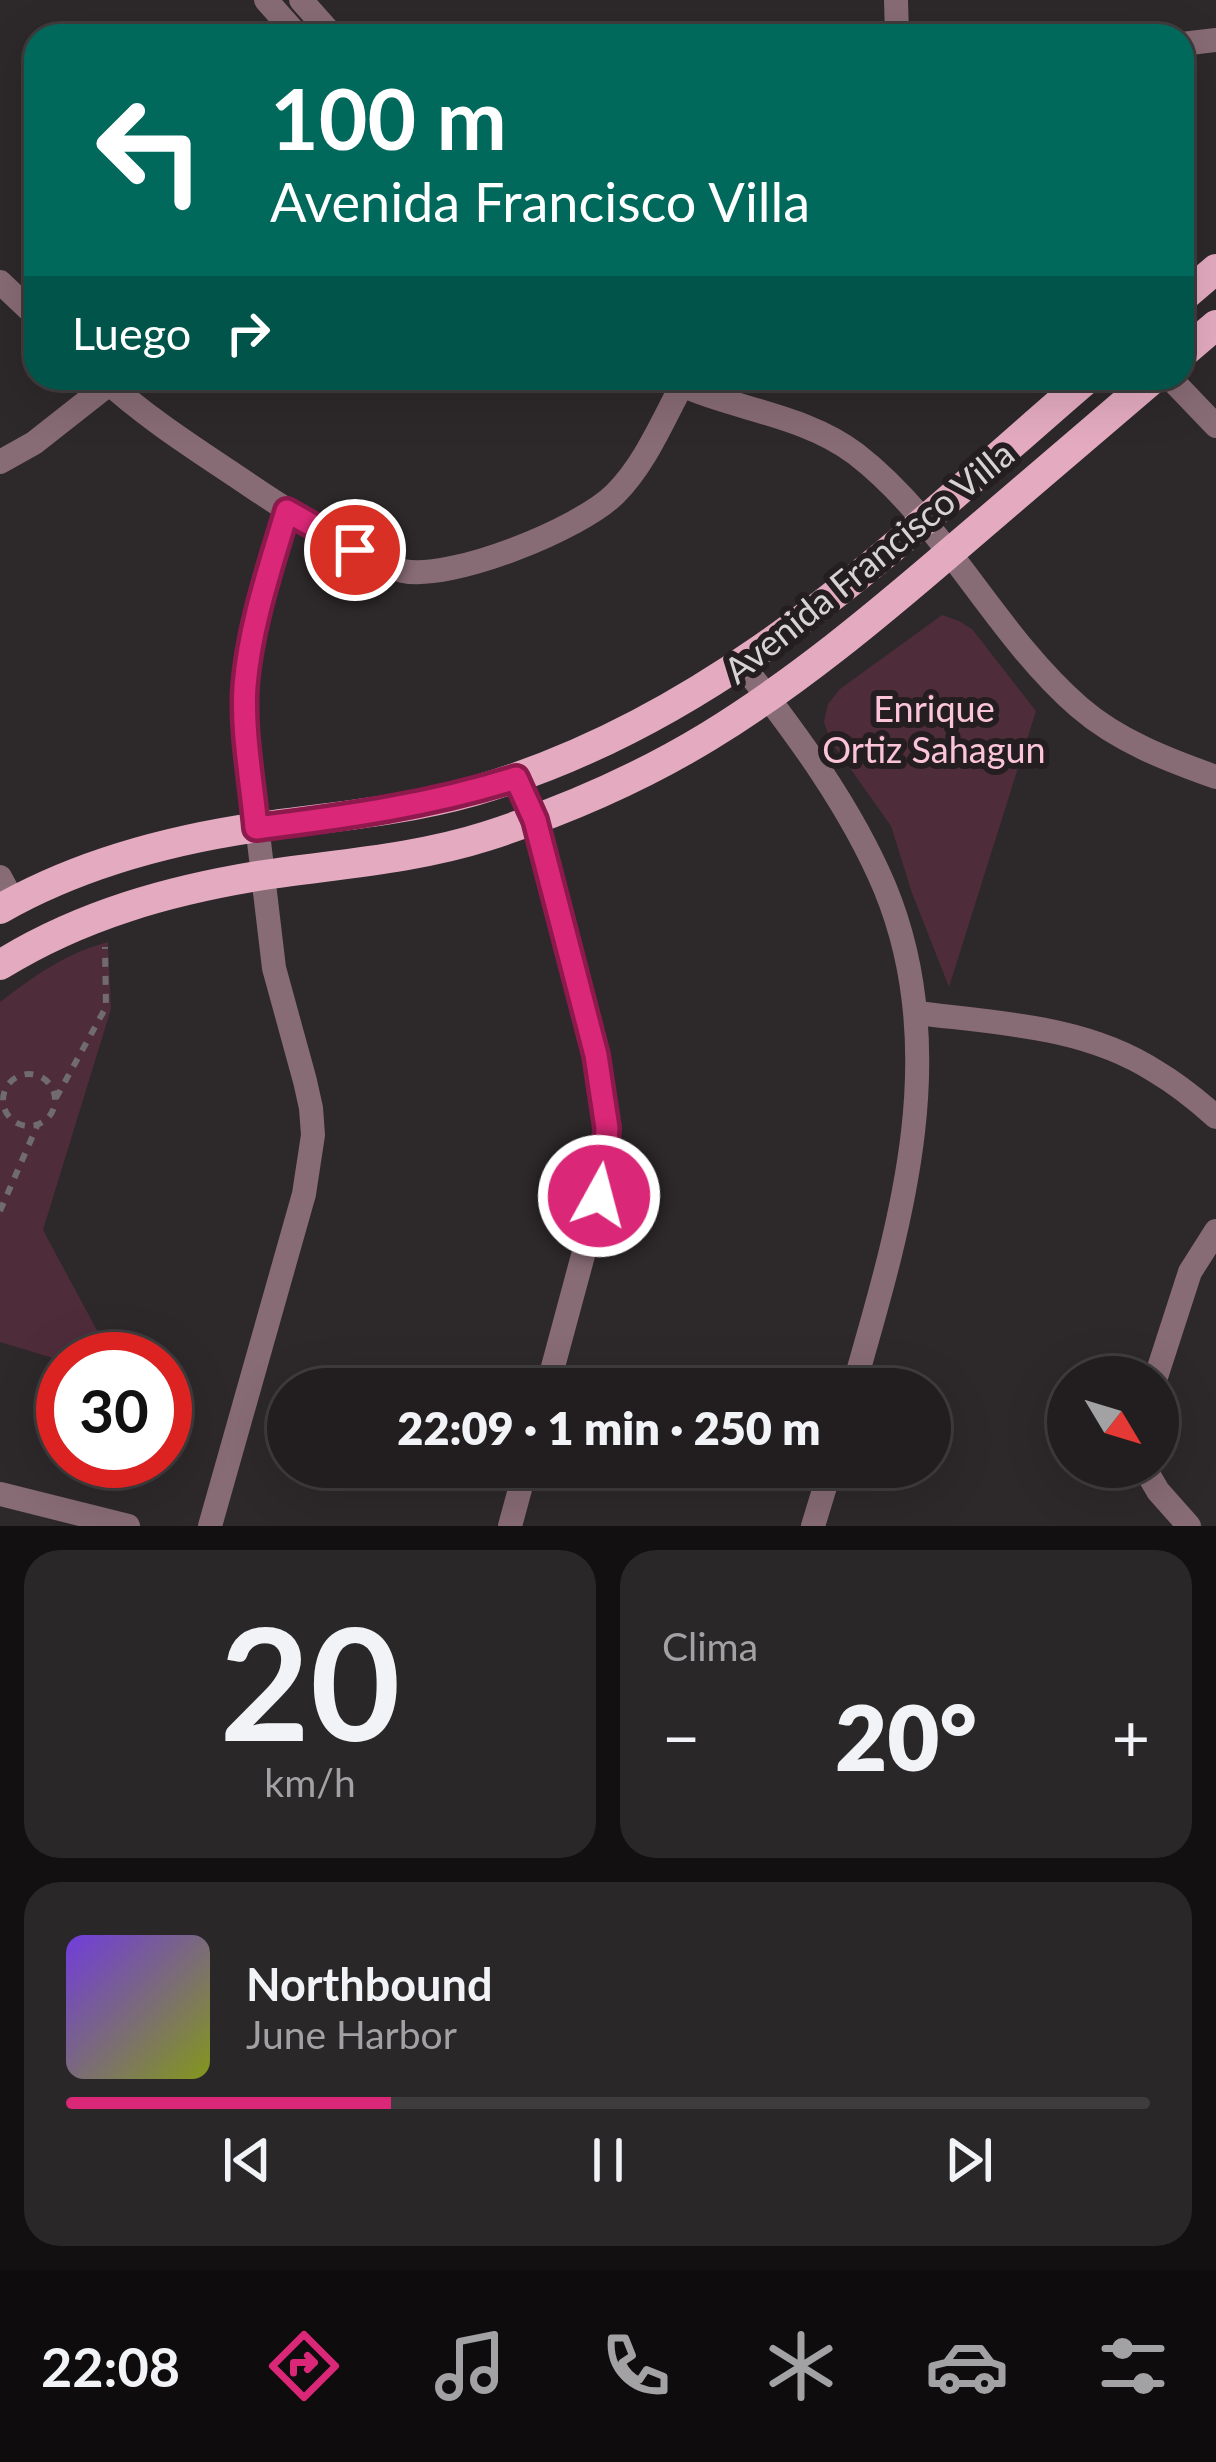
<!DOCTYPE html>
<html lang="es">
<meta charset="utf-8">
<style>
:root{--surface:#221e20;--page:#2a2729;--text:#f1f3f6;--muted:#a2a2a5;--line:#3f3c3e;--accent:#db2777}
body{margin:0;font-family:Lato,sans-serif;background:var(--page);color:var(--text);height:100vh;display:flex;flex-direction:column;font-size:45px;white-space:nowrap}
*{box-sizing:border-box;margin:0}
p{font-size:39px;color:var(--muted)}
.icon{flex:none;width:66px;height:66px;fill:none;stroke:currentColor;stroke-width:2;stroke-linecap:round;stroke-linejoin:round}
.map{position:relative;height:1526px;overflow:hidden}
.side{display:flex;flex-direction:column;gap:24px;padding:24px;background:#131012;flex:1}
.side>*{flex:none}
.hud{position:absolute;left:24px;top:24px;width:1170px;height:366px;border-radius:36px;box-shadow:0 12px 48px #0002,0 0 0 3px var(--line);background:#00695c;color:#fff;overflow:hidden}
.needle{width:78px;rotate:128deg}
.buttons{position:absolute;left:1047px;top:1356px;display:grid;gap:24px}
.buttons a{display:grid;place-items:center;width:132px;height:132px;border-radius:50%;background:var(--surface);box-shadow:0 12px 48px #0002,0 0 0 3px var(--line);font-size:60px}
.speed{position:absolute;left:36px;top:1332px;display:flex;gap:24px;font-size:60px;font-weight:700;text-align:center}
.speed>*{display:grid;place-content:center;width:156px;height:156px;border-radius:50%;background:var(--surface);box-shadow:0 12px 48px #0002,0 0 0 3px var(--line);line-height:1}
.speed .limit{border:18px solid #d22;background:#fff;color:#111}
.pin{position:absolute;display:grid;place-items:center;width:102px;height:102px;color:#fff;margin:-51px;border:6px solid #fff;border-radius:50%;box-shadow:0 3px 12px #0007}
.me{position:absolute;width:132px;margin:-66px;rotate:7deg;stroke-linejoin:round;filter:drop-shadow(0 0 9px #0008)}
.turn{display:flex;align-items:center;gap:42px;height:252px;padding:0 48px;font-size:54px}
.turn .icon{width:156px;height:156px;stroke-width:2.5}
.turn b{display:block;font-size:84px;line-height:102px}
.then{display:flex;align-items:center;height:114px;padding:0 48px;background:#0003;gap:24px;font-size:45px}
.big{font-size:90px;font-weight:800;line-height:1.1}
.side .tile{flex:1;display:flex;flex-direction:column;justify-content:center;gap:18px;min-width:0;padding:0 42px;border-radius:36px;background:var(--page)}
.side .dial{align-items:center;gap:0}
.dial b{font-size:156px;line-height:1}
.song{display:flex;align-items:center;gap:36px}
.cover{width:144px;height:144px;border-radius:18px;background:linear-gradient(135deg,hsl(260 70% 55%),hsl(70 70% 35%))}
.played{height:12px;border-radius:6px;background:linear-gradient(90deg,var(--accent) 30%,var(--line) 30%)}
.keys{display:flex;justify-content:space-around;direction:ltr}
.heat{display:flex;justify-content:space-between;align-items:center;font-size:66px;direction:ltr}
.side .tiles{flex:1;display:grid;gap:24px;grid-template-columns:1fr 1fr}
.tile:last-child{grid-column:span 2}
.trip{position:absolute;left:267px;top:1368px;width:684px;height:120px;border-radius:60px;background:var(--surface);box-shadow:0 12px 48px #0002,0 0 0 3px var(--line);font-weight:800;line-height:120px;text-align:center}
.tab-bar{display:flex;height:192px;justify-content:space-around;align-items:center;background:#0e0c0d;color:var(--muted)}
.tab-bar .icon{width:84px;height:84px}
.tab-bar .current{color:var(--accent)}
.tab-bar b{font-size:54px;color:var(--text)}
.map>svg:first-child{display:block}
.green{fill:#4f2c3a}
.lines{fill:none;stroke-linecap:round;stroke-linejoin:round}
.path{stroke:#706b6d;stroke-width:6;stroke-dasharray:9 9;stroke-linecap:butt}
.minor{stroke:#876b75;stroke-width:24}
.tertiary{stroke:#876b75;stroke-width:24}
.primary{stroke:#e4abc0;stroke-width:30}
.route-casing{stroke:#8e194d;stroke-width:30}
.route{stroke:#db2777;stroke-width:21}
.labels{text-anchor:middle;stroke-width:12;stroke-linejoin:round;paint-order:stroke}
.street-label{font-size:36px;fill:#d7d3d4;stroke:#241e20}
.park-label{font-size:36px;fill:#fcc4d9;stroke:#241e20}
</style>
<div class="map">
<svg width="1216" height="1526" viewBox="0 0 1216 1526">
<rect width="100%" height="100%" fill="#2d282a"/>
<!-- green -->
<path class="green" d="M942 615 959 621 972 629 1036 711 949 987 912 893 891 826 830 740 824 722 828 704 840 689Z
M108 942 111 1009 43 1230 106 1347 99 1359 63 1361 0 1342V1002C34 976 66 953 108 942Z"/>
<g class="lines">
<!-- path -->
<path class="path" d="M3 1100a26 26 0 1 1 52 0a26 26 0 1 1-52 0Z
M56 1098 106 1007 105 947
M0 1211 37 1126"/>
<!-- minor -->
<path class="minor" d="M266 0 298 36
M301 0 333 36
M896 0 897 36
M1182 44 1216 40
M0 282 36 316
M103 378C143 415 191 446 236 476 274 502 312 527 353 548 369 557 385 566 403 571 451 581 580 529 615 494 645 464 662 422 682 385
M1170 378 1216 426
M671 380C731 410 802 413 856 454 945 523 994 633 1079 707 1118 741 1168 760 1216 777
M0 462 34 443 109 384
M742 664C796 733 851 807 885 888 953 1053 900 1226 853 1389
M516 778 535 820 596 1055 607 1128 605 1160 599 1196 547 1389
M0 877 13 901
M917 1013C998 1023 1085 1026 1155 1071 1177 1084 1197 1100 1216 1117
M1156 1377 1190 1272 1216 1231
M1144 1467 1158 1491 1189 1526
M210 1526 304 1194 313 1135 311 1108 305 1081 274 968 245 724C245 649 266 582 287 511
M510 1526 526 1467
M813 1526 831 1467"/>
<!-- tertiary -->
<path class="tertiary" d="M0 1494 128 1526"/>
<!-- primary -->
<path class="primary" d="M1182 298 1216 269
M1182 354 1216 325
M0 909C79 864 169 840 259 827 331 817 404 811 474 791 723 719 897 542 1088 378
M0 965C81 915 170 890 264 875 338 864 415 859 487 836 564 811 640 778 709 736 797 682 876 616 954 549 1020 492 1087 435 1154 378"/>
</g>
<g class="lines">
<!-- route casing -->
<g class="route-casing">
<path id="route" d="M355 550 287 511C270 568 250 626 245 686 242 733 252 781 256 828 345 817 431 805 516 778L535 820 596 1055 607 1128 605 1160 599 1196"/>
</g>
<!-- route -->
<use href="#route" class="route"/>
</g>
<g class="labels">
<!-- street labels -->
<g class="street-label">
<text transform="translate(869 562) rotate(-39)" y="13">Avenida Francisco Villa</text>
</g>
<!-- park labels -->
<g class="park-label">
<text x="934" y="722">Enrique<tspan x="934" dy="41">Ortiz Sahagun</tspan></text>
</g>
</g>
</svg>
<div class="buttons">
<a><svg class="needle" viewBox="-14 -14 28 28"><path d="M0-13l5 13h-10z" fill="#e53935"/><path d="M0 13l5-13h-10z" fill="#a2a2a5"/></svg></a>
</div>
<div class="speed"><div class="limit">30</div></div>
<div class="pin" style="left:355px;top:550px;background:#d93025"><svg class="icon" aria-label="arrive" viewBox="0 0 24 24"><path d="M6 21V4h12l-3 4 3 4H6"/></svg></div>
<svg class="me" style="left:599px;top:1196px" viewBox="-20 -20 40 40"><circle r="17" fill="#db2777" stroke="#fff" stroke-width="3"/><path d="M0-11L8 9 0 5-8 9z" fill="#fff"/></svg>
<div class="trip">22:09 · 1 min · 250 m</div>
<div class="hud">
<div class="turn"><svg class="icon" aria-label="left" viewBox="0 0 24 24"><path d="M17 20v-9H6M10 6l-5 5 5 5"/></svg><div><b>100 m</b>Avenida Francisco Villa</div></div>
<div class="then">Luego<svg class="icon" aria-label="right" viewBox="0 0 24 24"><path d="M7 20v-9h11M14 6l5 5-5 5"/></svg></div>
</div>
</div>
<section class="side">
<div class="tiles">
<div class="tile dial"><b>20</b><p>km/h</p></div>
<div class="tile"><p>Clima</p>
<div class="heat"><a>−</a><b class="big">20°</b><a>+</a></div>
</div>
<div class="tile">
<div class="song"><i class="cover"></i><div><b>Northbound</b><p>June Harbor</p></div></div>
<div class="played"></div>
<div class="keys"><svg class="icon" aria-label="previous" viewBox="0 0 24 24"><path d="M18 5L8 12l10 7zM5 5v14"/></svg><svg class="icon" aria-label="pause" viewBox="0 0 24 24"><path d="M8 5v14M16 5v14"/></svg><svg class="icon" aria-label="next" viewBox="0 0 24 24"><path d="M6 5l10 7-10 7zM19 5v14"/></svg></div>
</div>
</div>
</section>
<nav class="tab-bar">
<b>22:08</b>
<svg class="icon current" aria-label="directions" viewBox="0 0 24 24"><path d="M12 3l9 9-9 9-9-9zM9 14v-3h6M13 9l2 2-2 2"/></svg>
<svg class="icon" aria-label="music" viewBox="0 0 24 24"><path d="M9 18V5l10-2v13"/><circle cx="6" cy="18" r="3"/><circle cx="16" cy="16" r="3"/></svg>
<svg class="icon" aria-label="phone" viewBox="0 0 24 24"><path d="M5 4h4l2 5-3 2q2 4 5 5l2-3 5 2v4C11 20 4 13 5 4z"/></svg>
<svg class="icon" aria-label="climate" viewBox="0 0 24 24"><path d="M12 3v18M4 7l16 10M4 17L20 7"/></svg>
<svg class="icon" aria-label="car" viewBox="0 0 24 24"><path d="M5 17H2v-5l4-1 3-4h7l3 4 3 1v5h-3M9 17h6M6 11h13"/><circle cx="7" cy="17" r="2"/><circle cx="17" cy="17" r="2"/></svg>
<svg class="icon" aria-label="filters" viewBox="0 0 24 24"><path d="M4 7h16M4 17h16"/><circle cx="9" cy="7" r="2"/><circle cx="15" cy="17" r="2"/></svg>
</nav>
